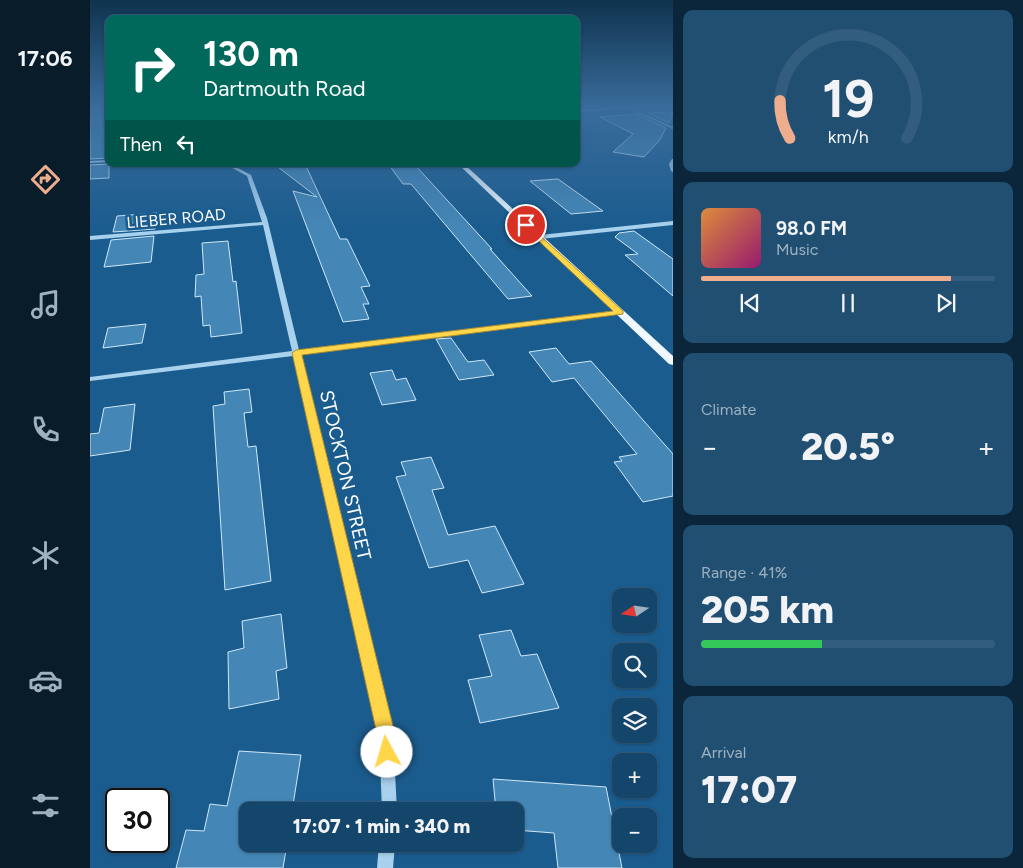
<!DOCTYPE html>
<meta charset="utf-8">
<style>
:root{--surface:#14456a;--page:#214f72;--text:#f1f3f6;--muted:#9db1c1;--line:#335d7e;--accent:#eead8d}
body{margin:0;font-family:Figtree,sans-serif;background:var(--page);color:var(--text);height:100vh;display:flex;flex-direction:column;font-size:19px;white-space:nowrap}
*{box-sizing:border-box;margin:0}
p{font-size:16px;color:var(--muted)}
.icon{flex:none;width:28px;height:28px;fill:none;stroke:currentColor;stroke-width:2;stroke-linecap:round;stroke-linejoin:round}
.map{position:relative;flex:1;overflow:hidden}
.details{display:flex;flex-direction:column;gap:10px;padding:10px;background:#0b263a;width:350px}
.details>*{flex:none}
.guide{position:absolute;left:15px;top:15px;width:475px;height:152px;border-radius:10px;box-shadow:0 1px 4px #0004,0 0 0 1px var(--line);background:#00695c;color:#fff;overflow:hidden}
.needle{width:32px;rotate:257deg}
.tools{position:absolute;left:522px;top:588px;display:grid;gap:10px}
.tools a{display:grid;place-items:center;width:45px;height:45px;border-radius:10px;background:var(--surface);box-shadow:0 1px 4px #0004,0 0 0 1px var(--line);font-size:25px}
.speed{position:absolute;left:15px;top:788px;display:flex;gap:10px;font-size:25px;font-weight:700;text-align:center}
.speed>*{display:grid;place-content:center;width:65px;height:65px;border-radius:50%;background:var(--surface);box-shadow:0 1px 4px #0004,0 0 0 1px var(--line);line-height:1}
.speed .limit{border:2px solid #111;border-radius:8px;background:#fff;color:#111}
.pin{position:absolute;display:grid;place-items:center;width:42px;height:42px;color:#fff;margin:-21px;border:2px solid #fff;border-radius:50%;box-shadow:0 1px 5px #0007}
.me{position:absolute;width:55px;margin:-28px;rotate:354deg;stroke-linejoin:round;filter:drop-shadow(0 0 4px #0008)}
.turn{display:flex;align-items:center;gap:18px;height:105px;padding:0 15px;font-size:22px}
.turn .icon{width:65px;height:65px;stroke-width:2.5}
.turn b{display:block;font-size:35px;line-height:42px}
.then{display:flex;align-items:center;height:48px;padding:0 15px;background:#0003;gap:10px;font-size:19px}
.big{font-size:38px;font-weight:800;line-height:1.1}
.details .tile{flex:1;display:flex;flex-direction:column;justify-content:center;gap:8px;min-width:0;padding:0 18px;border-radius:10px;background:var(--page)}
.details .dial{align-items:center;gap:0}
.dial svg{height:130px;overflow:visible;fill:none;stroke:var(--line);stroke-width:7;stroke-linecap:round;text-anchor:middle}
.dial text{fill:var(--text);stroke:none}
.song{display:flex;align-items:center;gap:15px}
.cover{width:60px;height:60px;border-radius:8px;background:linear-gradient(135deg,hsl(30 70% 55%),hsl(320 70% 35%))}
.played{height:5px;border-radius:2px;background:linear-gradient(90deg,var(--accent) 85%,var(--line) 85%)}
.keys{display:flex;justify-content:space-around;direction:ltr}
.heat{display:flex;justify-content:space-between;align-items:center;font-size:28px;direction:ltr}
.charge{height:8px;border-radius:4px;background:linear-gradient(90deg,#34c759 41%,var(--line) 0)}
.trip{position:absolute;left:149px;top:802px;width:285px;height:50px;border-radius:10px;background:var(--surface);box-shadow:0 1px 4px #0004,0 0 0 1px var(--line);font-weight:800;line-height:50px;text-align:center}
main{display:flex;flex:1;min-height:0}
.tab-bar{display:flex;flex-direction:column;width:90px;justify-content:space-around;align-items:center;background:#081c2a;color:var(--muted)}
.tab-bar .icon{width:35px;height:35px}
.tab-bar .current{color:var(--accent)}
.tab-bar b{font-size:22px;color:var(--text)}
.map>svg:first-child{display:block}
.building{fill:#4486b6;stroke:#cee8fa}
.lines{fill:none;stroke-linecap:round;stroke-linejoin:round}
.minor{fill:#a8d1ee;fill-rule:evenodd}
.major{fill:#eff7ff;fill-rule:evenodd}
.route{fill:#ffd54a;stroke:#a68a30}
.labels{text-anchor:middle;stroke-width:5;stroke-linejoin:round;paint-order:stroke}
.far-street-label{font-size:16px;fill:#fff;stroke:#1b5c8e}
.street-label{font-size:19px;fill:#fff;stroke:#1b5c8e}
</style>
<main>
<nav class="tab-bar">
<b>17:06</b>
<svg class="icon current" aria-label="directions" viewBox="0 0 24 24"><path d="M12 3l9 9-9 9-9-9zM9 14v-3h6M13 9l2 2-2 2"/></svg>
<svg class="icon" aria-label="music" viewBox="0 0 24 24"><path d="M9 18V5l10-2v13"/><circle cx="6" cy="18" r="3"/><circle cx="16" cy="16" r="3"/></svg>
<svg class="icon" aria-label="phone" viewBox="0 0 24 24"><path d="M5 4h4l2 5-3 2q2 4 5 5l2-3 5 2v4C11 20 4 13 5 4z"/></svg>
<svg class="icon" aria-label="climate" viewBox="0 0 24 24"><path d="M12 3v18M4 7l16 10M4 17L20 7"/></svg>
<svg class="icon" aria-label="car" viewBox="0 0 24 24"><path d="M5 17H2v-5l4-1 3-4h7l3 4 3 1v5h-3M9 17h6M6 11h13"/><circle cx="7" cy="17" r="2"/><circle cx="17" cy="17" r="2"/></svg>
<svg class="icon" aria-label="filters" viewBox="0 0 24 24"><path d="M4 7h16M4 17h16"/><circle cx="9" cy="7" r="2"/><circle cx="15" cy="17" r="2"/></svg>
</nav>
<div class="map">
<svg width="583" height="868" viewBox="0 0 583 868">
<rect width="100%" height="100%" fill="#1b5c8e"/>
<!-- building -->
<path class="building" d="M0 106H19V158L0 159Z
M583 112 579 123 558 113Z
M546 114 576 128 569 141 554 157 523 152 543 134 510 117Z
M19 164V178L0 179V165Z
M184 164H215L250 239H257L280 286 271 287 279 304H273L279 319 253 322 203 191 227 197Z
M324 164 402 249H400L442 296 418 299 321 184H313L299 165Z
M468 179 513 211 481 214 440 181Z
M67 213 65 229 23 232 27 216Z
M544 231 583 259V296L535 255 548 254 525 237 529 233Z
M64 236 61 262 14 267 21 240Z
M138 241 143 282 146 281 152 333 121 337 120 325 113 326 111 296 105 297 106 275 114 274 112 243Z
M56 324 52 343 13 348 18 328Z
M361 338 378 362 394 360 404 375 369 380 346 339Z
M466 348 479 364 501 361 583 454V496L553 502 524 462 532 461 529 457 547 454 484 378 462 382 439 352Z
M302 370 306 380 316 378 326 400 292 405 280 373Z
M159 389 162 412 154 413 158 447 166 446 181 581 135 590 123 406 135 404 134 392Z
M45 404 40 450 0 456V434L9 433 14 408Z
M341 457 354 488 342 490 358 535 405 526 434 584 392 593 378 560 339 568 306 477 316 475 311 462Z
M191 614 197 668 186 671 189 699 139 709 138 652 154 648 152 621Z
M421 630 431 656 447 654 469 708 390 723 378 680 402 676 389 635Z
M149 751 211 755 202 811H158V844H197L193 868H86L96 830 114 831 120 804 137 806Z
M403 779 516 787 532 868H468L464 833 425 830V811H406Z"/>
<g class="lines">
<!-- minor -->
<path class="minor" d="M533 106H537L583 127V129L539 109 486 112V110L535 107Z
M582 159H583V172L581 171 579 164Z
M19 160V162L0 163V161Z
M135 164H140L161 175 177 218 209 350 530 310 533 312 530 314 210 355 303 734 307 811H292L289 734 203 356 0 381V377L202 351 173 225 0 240V236L172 222 157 176Z
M583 221V225L450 239 447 237 450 235Z
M289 844H305L303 868H287Z"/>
<!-- major -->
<path class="major" d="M368 164H374L583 356V365L579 364Z"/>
</g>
<!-- sky -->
<linearGradient id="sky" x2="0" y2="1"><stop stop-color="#0f334e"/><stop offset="0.47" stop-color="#396c9b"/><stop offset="1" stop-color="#396c9b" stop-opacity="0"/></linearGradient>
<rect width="583" height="227" fill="url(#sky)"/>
<!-- route -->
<path class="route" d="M436 223 533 311V314L212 355 305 734 307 752 304 759 297 761 291 759 288 752 287 734 202 353 206 350 523 311 434 227 433 225Z"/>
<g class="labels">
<!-- far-street labels -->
<g class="far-street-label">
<text transform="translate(86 218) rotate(-5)" y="6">LIEBER ROAD</text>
</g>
<!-- street labels -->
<g class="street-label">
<text transform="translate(256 475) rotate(77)" y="7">STOCKTON STREET</text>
</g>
</g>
</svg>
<div class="tools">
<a><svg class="needle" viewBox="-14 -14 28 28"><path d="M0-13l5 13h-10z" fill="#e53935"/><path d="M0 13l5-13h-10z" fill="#9db1c1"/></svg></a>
<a><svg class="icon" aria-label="search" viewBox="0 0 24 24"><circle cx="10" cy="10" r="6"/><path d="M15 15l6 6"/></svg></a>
<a><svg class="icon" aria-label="layers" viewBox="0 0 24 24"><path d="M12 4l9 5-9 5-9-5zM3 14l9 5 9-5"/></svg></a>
<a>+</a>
<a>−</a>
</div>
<div class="speed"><div class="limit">30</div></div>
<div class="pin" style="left:436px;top:225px;background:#d93025"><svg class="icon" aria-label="arrive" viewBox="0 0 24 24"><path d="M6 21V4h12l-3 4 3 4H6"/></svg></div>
<svg class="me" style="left:297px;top:752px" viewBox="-20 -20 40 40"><circle r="19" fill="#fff"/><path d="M0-13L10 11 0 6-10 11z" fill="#ffd54a"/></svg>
<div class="trip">17:07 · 1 min · 340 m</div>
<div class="guide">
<div class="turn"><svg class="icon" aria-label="right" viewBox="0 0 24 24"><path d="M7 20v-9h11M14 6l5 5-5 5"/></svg><div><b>130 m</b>Dartmouth Road</div></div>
<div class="then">Then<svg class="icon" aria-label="left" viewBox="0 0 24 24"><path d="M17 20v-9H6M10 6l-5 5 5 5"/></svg></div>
</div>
</div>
<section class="details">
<div class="tile dial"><svg viewBox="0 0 100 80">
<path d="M14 69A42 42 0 1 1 86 69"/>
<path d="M14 69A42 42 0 0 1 8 46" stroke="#eead8d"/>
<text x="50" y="56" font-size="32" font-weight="700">19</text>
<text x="50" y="72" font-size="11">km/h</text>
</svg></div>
<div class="tile">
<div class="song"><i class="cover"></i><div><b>98.0 FM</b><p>Music</p></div></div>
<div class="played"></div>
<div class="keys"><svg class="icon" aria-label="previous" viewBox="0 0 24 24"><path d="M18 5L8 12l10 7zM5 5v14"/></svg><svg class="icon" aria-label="pause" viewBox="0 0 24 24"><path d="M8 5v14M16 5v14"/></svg><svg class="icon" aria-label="next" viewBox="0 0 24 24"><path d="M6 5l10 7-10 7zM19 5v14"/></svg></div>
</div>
<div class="tile"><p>Climate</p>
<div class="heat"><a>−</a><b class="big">20.5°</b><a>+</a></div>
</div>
<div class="tile"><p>Range · 41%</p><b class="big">205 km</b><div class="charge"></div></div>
<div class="tile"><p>Arrival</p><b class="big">17:07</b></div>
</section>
</main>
